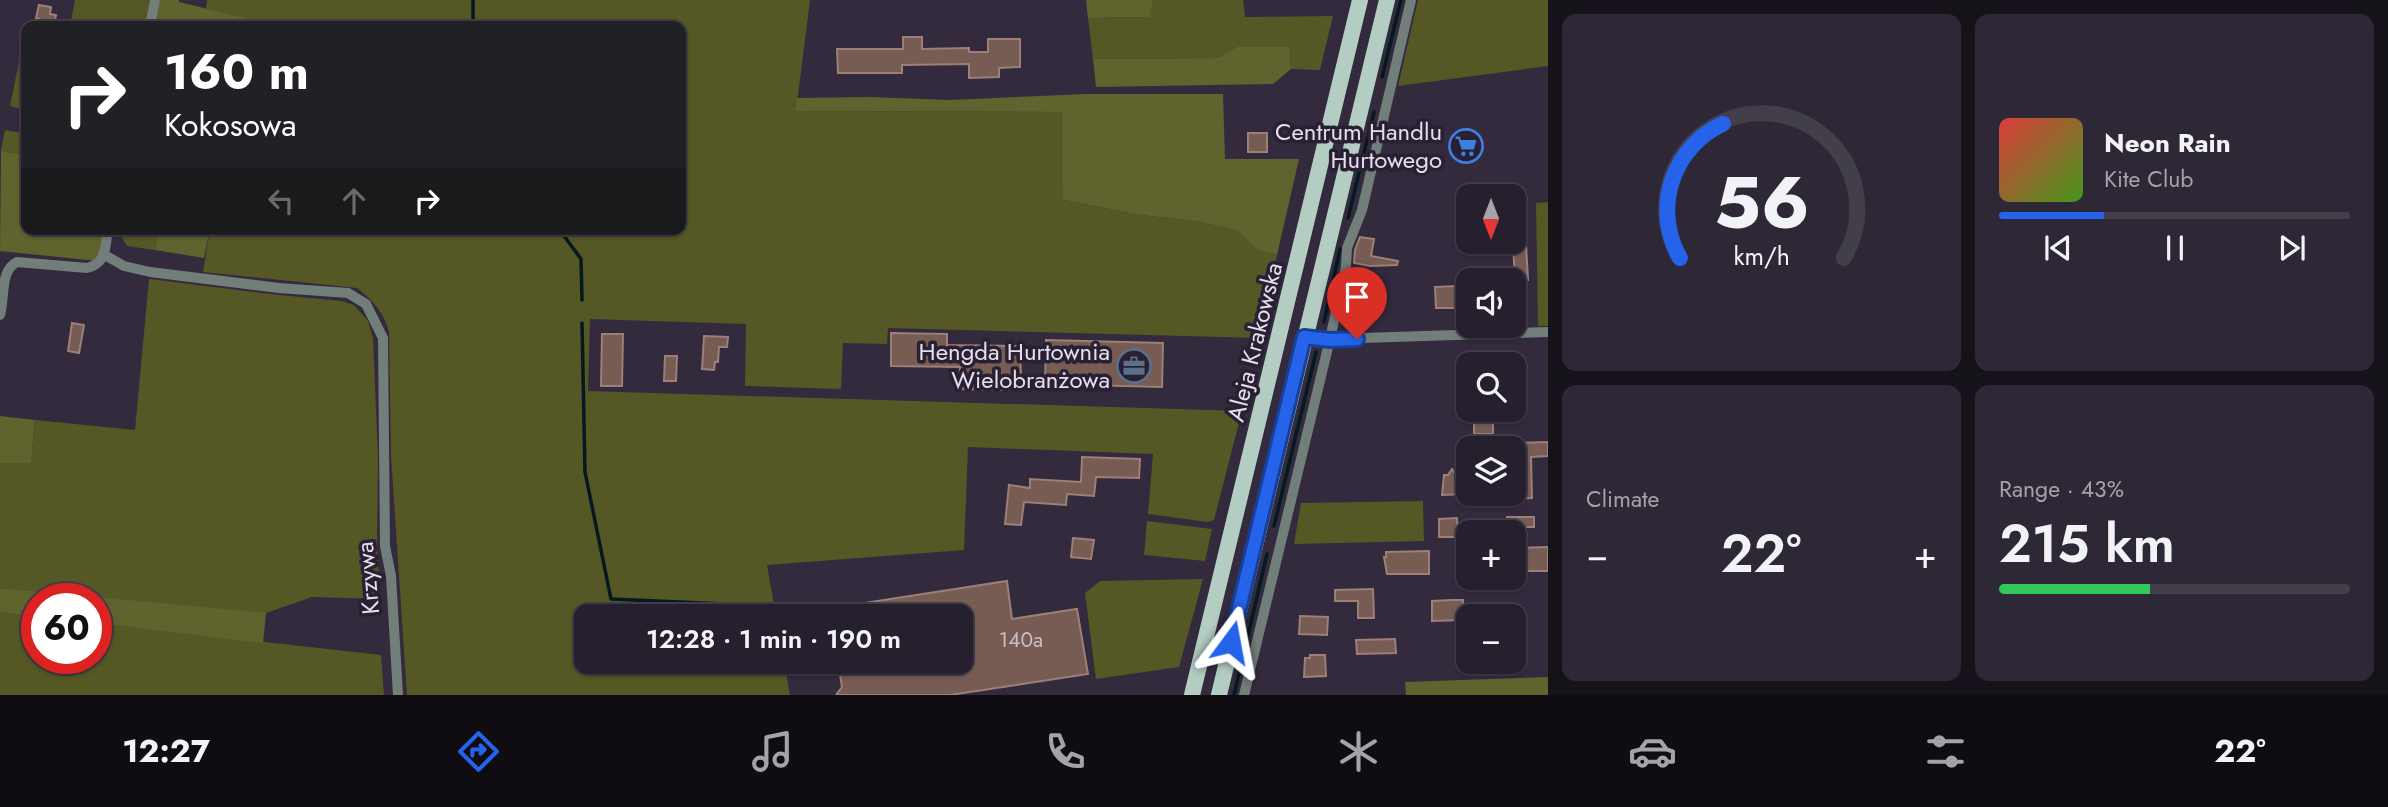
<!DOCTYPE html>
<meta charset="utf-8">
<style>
:root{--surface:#26202e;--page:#2e2836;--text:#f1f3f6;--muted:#a4a3aa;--line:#423e4a;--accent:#2563eb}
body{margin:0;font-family:Jost,sans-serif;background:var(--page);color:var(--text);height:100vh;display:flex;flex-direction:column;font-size:26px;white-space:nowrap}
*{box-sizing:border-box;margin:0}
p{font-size:23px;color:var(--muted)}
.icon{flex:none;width:38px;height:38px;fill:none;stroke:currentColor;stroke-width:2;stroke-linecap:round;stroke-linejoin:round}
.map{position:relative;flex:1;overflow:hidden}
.drawer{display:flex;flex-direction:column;gap:14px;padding:14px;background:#151219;width:840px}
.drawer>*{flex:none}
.banner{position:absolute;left:21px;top:21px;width:665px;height:214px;border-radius:14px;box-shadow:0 2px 5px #0004,0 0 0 2px var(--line);background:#202124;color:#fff;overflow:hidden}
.needle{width:46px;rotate:180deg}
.buttons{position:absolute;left:1456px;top:184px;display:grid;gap:14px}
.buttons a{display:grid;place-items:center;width:70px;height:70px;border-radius:14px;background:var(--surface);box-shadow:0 2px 5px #0004,0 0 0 2px var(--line);font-size:35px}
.speed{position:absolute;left:21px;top:583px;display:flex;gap:14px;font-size:35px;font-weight:700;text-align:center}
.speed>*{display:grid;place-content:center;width:91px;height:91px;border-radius:50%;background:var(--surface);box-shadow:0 2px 5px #0004,0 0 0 2px var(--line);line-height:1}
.speed .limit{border:10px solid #d22;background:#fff;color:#111}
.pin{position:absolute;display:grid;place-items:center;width:60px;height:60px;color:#fff;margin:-72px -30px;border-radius:50% 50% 50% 0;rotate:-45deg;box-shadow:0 0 7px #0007}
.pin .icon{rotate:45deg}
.me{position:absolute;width:77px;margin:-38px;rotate:13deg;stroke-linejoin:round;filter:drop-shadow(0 0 5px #0008)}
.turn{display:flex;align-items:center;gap:24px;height:147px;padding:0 28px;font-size:32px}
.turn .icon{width:91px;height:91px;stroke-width:2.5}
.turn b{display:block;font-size:49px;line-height:60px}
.lanes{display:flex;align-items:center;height:66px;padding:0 28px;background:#0003;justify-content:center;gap:35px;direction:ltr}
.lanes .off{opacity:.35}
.big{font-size:52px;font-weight:600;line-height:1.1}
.drawer .tile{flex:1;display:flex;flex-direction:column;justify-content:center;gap:10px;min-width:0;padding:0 24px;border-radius:14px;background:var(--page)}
.drawer .dial{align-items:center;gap:0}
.dial svg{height:182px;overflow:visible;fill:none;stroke:var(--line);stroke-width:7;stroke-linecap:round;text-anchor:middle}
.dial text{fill:var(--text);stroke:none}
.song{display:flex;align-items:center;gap:21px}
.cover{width:84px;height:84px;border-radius:10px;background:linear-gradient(135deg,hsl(0 70% 55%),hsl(100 70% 35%))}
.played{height:7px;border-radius:4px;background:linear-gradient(90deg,var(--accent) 30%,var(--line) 30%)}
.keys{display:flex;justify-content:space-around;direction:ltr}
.heat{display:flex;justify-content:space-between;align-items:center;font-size:38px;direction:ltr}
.charge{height:10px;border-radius:5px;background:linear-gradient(90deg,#34c759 43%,var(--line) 0)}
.drawer .tiles{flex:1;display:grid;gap:14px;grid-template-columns:repeat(2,1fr)}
.trip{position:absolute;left:574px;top:604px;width:399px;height:70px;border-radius:14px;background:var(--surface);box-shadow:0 2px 5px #0004,0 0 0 2px var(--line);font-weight:600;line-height:70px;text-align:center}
.menu{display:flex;height:112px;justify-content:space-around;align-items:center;background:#0f0d12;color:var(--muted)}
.menu .icon{width:49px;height:49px}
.menu .current{color:var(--accent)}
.menu b{font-size:32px;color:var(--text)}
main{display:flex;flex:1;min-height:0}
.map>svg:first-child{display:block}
.green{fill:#555725}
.forest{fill:#60632d}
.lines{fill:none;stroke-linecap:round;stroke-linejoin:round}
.stream{stroke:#051920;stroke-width:3.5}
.building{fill:#775c54;stroke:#9c7f77;stroke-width:2}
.street{stroke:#717e79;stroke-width:10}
.primary{stroke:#b3cdc3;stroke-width:16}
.route-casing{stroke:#184099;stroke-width:18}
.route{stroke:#2563eb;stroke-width:12}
.labels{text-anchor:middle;stroke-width:7;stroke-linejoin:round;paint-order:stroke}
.number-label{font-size:21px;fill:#cabec6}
.poi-label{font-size:24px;fill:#e5dfec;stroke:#292033;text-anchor:end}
.street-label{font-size:24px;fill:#e5dfec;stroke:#292033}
</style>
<main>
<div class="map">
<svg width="1548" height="695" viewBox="0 0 1548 695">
<rect width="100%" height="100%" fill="#332a3e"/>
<!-- green -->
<path class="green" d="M75 0H150L145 26H70Z
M207 0H810L796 111 1063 112V200L1140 215 1196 221 1238 231 1257 250 1277 255 1259 338 888 328 887 344 843 343 841 389 745 386 746 324 590 319 588 391 1242 411 1214 520 1208 522 1148 514 1153 454 968 447 964 550 767 565 776 616H586V662H784L790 695H407L391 456 389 332C384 312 373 301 357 288L203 272 210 229H681V26H252L253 20 206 9Z
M1153 0H1243L1245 17 1333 16 1320 70 1291 69 1290 47H1236L1218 58 1093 59 1088 18 1148 17Z
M1418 0H1548V66L1398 86Z
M22 47 26 48V110L10 106Z
M5 130 26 134V155L1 151Z
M1548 202V326H1538L1536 203Z
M123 229H159L155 250 127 246 122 238Z
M149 279 279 295 342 301 354 305 368 321 373 338 378 457 377 550 381 599 312 597 266 613H250L0 588V463L31 462 35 420 135 430Z
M1423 501 1424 541 1294 544 1301 503Z
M1147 521 1212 529 1205 561 1144 555Z
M1203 579 1179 667 1096 679 1085 593 1100 581Z
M0 612 37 617V658H96V623L381 655 384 695H0Z"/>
<!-- forest -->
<path class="forest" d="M160 0H179V2L253 20 252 26H155Z
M1086 0H1153L1149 17 1088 18Z
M1236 47H1290L1291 69 1273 84 1096 87 1093 59 1218 58Z
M1086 94H1223L1225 159H1299L1277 255 1257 250 1238 231 1196 221 1140 215 1063 200 1062 112 795 111 797 98 869 97 950 100Z
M1 151 26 155V229H105L98 261 0 251Z
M159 229H210L204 258 155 250Z
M0 416 35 420 31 463H0Z
M0 588 266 613 263 643 96 623V598H37V617L0 612Z
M1548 677V695H1406L1405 682Z"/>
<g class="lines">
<!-- stream -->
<path class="stream" d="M473 26V0
M1382 77 1401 0
M1348 218 1374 112
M559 229 581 259 582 300
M1324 322 1340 249
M582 323 585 472 611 599 795 607
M1274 526 1316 352
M1234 695 1267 554"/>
</g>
<!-- building -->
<path class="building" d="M39 5 51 7 50 14 56 15 54 26H37L39 19 36 18Z
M903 37H922V49L969 48V52H988V39H1020V67L999 68V77L969 78V64L902 65V73H838L837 49H903Z
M1248 133H1267V152H1248Z
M1360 237 1374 239 1371 256 1398 261 1397 265 1370 266 1354 263 1355 250Z
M1526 243 1528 280 1515 281 1513 244Z
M1456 286V308H1436L1435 287Z
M72 323 84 325 79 353 68 351Z
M891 333 947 334V345L1020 346 1021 375H1009V390L959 389 960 367 891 366Z
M602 334H623L622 386H601Z
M704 336 728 337 727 347H719L718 362H715L714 370 702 369Z
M1046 340 1163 343 1162 387 1045 384Z
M665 356H677L676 381H664Z
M1471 410H1493V434H1474V416Z
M1548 442V456L1531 457 1532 498 1514 499V443Z
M1082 457 1140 459 1139 478 1096 477 1094 496 1067 494 1066 505 1024 502 1021 525 1005 524 1009 485 1030 488V479L1081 482Z
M1452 469 1456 475H1465L1466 494 1442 495 1444 475H1448Z
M1507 517H1534V527H1507Z
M1457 518 1458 537H1439V519Z
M1073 538 1094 540 1091 559 1071 557Z
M1548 547V571H1514V548Z
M1429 551V574H1387L1384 557H1386V552Z
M1007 581 1012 619 1077 609 1088 674 950 695H836L842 687 838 662H961V616H819V610Z
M1373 589 1374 618H1358V601H1335V590Z
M1452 600H1463L1464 620 1432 621V601Z
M1300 616 1328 617 1327 635 1299 634Z
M1395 639 1396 653 1357 654 1356 640Z
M1310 655H1325L1326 676 1304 677 1305 658H1310Z"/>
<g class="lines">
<!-- street -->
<path class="street" d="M150 26 155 0
M103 254 124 266 150 272 279 288 348 293 366 304 383 338 385 546 391 576 398 695
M0 315C5 297 0 270 17 262L87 268C107 263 105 247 108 229
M1304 336 1330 339 1548 332
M1244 695 1330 339 1346 266 1347 248 1362 210 1411 0"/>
<!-- primary -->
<path class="primary" d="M1192 695 1360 0
M1219 695 1387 0"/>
</g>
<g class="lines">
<!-- route casing -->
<g class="route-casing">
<path id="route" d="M1231 642 1304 337 1330 340 1357 339"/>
</g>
<!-- route -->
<use href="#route" class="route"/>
</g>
<!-- icons -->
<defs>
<g id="supermarket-ring" transform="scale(1.75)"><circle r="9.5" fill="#292033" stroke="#3f7fe0" stroke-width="1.5"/><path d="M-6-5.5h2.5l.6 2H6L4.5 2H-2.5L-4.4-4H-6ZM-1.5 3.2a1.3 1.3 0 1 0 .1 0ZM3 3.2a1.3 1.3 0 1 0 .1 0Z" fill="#3f7fe0"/></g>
<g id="office-ring" transform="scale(1.75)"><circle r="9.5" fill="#292033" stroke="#5c6f8a" stroke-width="1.5"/><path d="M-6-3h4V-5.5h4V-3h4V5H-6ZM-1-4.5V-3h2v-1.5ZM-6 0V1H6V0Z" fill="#5c6f8a"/></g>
</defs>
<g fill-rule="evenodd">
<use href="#supermarket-ring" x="1466" y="146"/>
<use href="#office-ring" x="1134" y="366"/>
</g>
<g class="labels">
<!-- number labels -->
<g class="number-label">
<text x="1021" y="647">140a</text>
</g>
<!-- poi labels -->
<g class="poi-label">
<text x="1442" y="140">Centrum Handlu<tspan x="1442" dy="28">Hurtowego</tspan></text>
<text x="1110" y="360">Hengda Hurtownia<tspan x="1110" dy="28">Wielobranżowa</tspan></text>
</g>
<!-- street labels -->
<g class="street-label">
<text transform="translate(1255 342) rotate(-76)" y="8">Aleja Krakowska</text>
<text transform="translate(368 578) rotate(-95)" y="8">Krzywa</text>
</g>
</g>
</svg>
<div class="buttons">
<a><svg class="needle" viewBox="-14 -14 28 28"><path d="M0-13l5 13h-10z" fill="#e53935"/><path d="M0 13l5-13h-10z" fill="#a4a3aa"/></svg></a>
<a><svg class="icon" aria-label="sound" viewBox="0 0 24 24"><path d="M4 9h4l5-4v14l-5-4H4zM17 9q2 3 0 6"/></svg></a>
<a><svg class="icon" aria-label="search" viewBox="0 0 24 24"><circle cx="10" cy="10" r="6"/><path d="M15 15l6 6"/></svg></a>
<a><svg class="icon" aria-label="layers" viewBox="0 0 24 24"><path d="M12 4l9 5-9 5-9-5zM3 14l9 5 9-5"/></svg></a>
<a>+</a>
<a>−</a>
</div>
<div class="speed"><div class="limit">60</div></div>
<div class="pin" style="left:1357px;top:339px;background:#d93025"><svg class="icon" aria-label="arrive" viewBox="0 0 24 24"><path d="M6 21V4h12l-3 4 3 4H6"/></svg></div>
<svg class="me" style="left:1231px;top:642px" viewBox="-20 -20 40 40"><path d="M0-17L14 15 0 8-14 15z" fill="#2563eb" stroke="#fff" stroke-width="4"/></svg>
<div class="trip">12:28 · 1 min · 190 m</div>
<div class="banner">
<div class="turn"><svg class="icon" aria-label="right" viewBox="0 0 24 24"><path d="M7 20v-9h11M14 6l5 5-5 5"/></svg><div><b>160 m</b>Kokosowa</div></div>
<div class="lanes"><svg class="icon off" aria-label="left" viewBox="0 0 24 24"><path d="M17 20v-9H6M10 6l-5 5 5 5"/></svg><svg class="icon off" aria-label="ahead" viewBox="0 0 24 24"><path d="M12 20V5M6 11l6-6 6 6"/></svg><svg class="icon" aria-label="right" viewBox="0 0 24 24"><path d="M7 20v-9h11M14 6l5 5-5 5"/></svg></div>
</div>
</div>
<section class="drawer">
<div class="tiles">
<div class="tile dial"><svg viewBox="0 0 100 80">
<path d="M14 69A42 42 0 1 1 86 69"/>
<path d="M14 69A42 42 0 0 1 33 10" stroke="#2563eb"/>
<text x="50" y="56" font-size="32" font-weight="700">56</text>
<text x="50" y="72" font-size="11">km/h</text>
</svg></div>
<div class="tile">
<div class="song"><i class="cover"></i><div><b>Neon Rain</b><p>Kite Club</p></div></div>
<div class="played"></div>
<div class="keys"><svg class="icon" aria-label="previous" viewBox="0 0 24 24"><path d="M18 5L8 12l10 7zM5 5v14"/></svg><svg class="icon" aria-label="pause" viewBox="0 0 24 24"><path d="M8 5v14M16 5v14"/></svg><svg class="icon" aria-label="next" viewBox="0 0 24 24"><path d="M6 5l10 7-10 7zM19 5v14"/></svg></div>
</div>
<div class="tile"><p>Climate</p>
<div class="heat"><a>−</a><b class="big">22°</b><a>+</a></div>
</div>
<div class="tile"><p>Range · 43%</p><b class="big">215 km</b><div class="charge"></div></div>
</div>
</section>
</main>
<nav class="menu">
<b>12:27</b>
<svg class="icon current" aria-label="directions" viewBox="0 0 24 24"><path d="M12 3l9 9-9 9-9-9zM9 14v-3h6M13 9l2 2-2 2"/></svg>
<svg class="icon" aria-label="music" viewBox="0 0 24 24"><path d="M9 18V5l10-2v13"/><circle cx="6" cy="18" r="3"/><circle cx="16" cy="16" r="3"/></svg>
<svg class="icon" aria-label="phone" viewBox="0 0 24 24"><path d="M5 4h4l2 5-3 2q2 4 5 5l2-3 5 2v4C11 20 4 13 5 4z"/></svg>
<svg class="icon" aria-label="climate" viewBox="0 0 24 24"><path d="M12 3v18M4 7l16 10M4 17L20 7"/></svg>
<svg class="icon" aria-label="car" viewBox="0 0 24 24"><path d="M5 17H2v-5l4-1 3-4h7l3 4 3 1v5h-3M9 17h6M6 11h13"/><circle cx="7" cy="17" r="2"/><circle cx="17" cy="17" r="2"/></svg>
<svg class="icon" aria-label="filters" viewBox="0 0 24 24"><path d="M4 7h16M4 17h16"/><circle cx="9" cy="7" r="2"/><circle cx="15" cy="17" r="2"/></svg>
<b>22°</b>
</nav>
